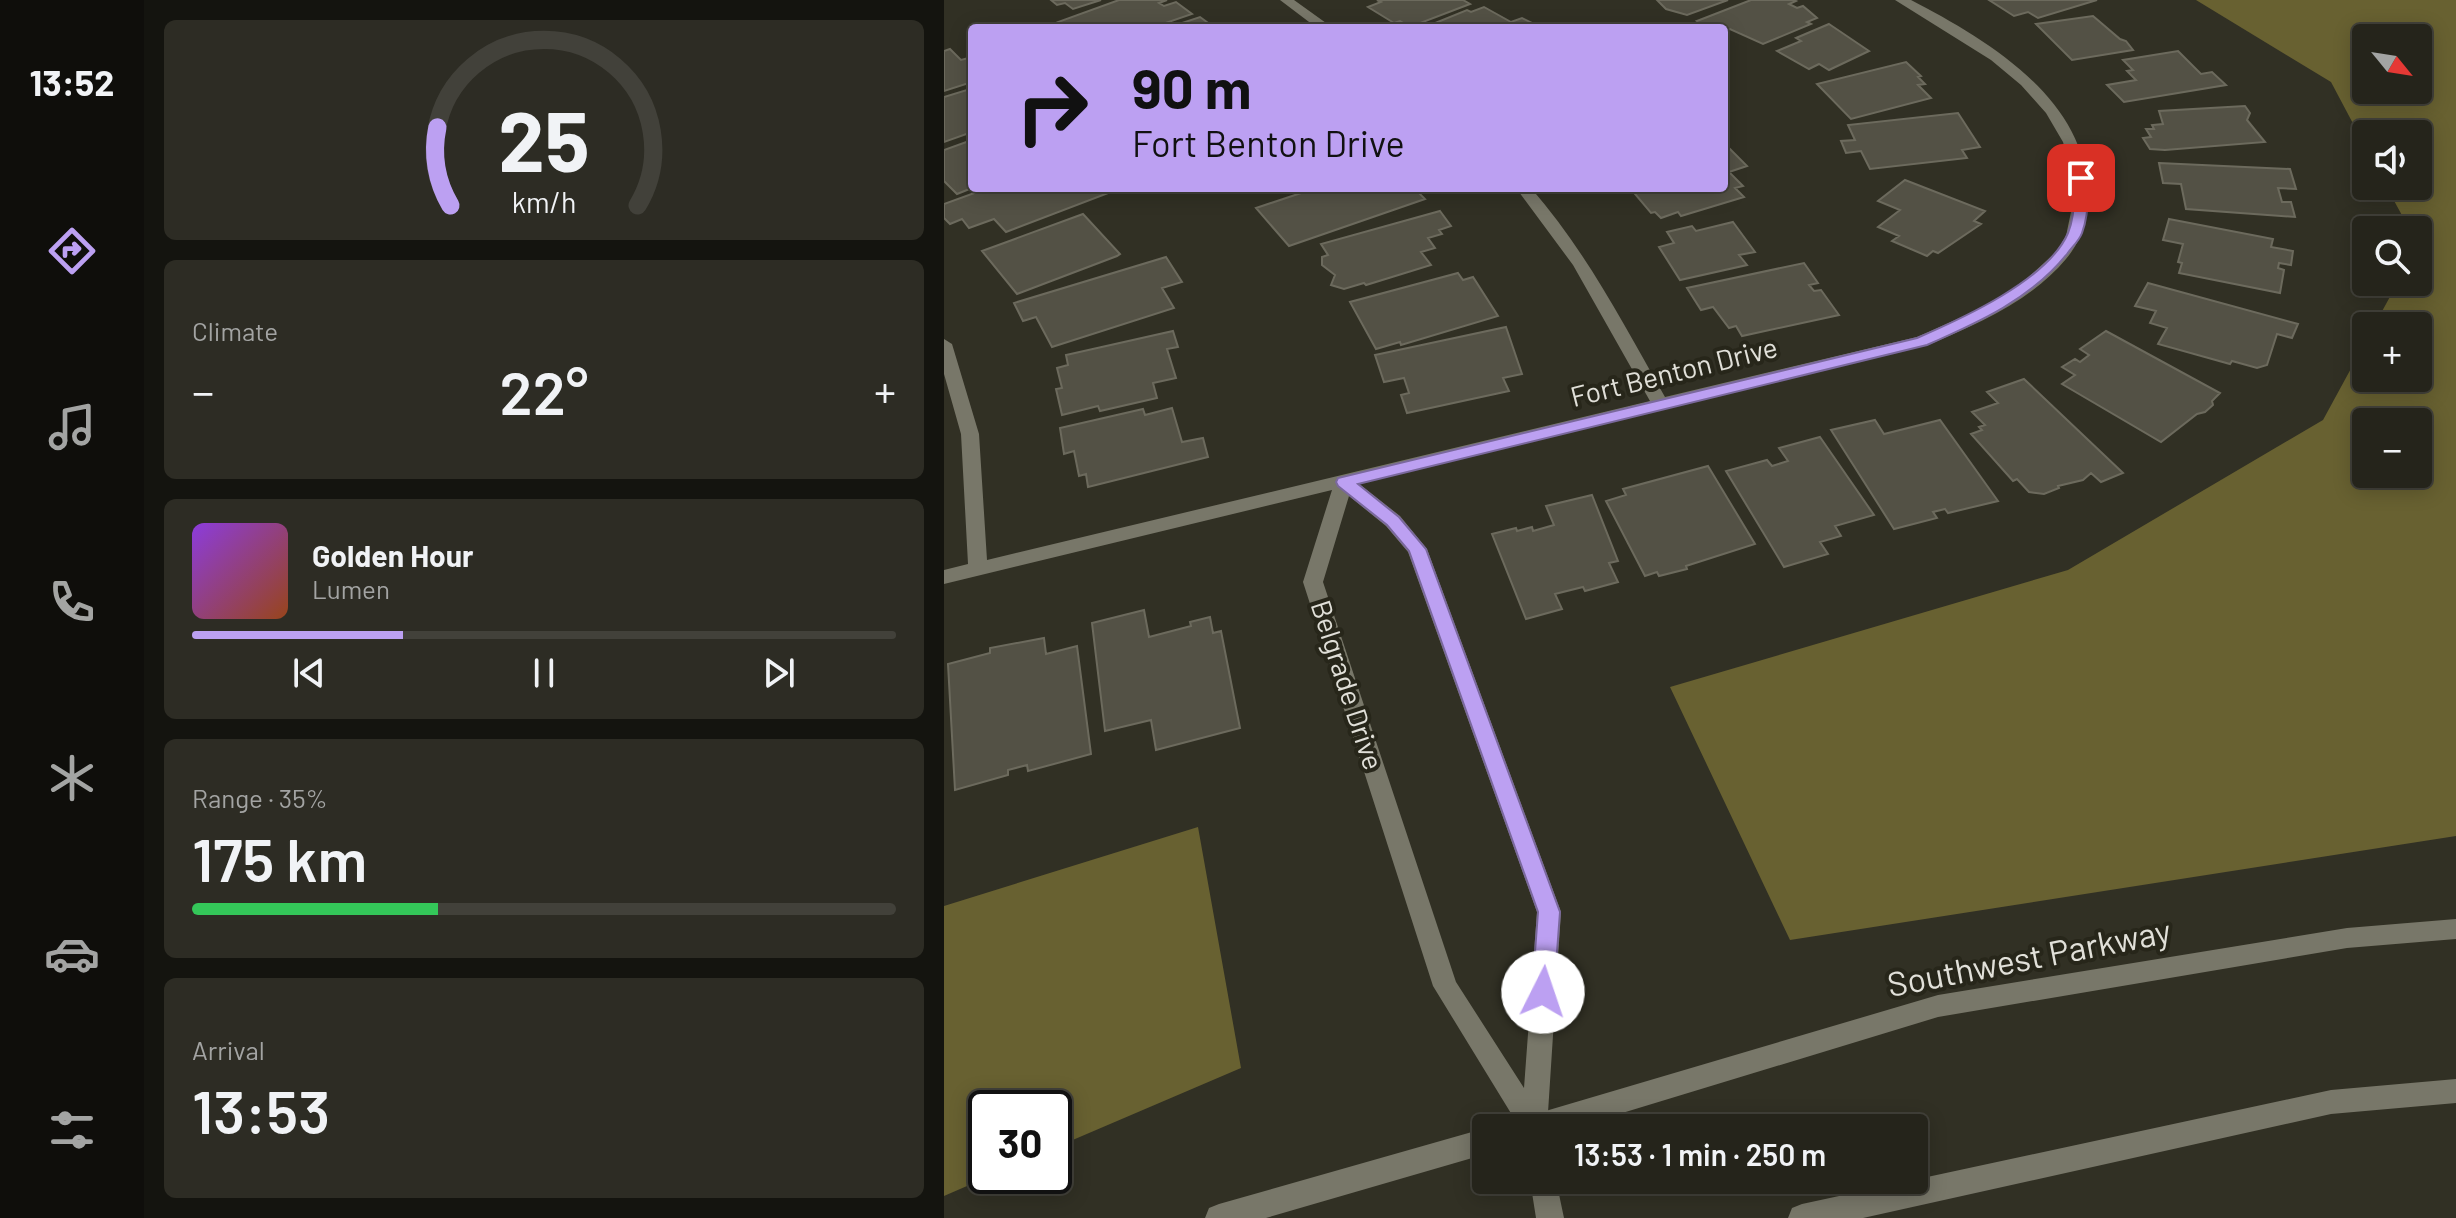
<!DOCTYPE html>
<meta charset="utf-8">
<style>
:root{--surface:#25241b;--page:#2d2c24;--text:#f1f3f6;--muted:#a3a4a3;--line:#42413a;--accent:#bca0f2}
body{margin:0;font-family:Barlow,sans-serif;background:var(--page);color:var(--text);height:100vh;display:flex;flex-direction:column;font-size:30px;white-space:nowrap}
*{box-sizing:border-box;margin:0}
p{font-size:26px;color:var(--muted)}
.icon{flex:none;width:44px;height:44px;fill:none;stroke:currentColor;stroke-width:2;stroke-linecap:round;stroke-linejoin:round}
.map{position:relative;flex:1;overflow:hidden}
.panel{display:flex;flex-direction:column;gap:20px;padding:20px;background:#14140f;width:800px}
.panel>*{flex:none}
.banner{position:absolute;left:24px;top:24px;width:760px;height:168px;border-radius:8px;box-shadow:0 4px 20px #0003,0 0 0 2px var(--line);background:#bca0f2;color:#111;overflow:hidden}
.needle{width:52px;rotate:120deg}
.controls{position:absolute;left:1408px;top:24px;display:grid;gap:16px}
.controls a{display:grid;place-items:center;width:80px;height:80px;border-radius:8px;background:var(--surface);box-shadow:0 4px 20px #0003,0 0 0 2px var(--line);font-size:40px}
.speed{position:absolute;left:24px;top:1090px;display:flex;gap:16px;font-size:40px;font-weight:700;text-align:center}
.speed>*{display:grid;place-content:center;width:104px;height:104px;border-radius:50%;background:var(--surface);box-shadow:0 4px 20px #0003,0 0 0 2px var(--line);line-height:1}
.speed .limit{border:4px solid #111;border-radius:12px;background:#fff;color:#111}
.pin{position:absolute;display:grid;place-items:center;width:68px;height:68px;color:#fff;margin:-34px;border-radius:16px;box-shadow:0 4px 12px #0006}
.me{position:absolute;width:88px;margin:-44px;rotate:4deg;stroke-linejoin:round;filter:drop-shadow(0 0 6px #0008)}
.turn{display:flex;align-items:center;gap:28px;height:168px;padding:0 32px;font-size:36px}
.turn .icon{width:104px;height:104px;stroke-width:2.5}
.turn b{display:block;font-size:56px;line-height:68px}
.big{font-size:60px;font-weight:600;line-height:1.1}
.panel .card{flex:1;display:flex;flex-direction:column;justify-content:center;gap:12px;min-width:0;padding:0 28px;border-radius:12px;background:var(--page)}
.panel .dial{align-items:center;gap:0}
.dial svg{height:208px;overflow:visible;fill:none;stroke:var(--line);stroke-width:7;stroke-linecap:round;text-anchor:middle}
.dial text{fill:var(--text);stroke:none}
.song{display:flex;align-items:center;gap:24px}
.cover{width:96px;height:96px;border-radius:12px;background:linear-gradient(135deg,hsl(270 70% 55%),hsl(20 70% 35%))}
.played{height:8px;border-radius:4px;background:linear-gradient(90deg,var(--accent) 30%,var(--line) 30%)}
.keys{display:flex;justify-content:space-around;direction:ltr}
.heat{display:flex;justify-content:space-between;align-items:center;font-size:44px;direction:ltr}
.charge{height:12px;border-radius:6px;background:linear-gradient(90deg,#34c759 35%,var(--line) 0)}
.trip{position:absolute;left:528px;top:1114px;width:456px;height:80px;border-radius:8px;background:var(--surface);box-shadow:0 4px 20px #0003,0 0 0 2px var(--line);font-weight:600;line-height:80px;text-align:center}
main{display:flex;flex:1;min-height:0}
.dock{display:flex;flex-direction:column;width:144px;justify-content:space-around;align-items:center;background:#0f0e0b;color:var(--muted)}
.dock .icon{width:56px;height:56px}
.dock .current{color:var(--accent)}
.dock b{font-size:36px;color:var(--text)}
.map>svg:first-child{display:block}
.forest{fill:#686131;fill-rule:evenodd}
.building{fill:#535145;stroke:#6c6a5d;stroke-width:2}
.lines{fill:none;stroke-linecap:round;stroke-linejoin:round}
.street{fill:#787769;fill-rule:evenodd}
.secondary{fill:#787769;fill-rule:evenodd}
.route{fill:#bca0f2;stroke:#7a689d;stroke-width:2}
.labels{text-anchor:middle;stroke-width:8;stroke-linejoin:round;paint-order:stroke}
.street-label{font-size:28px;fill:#e1e0d9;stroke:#27261a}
.near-street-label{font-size:34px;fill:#e1e0d9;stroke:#27261a}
</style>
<main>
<nav class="dock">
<b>13:52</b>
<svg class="icon current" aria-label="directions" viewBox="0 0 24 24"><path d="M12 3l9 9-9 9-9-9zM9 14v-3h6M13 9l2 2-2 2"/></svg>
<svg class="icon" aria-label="music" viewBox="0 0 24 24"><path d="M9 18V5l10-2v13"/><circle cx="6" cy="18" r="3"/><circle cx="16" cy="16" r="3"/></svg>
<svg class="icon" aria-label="phone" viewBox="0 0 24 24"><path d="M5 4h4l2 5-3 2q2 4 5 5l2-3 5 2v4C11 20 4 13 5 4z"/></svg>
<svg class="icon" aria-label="climate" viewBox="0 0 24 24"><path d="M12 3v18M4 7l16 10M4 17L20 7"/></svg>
<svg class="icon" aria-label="car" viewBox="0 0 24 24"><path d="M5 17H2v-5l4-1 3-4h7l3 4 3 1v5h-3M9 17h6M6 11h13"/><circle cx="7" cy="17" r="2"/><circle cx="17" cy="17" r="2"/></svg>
<svg class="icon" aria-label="filters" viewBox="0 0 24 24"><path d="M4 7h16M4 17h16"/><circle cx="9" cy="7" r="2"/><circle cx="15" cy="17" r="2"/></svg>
</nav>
<section class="panel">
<div class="card dial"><svg viewBox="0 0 100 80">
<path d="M14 69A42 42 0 1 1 86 69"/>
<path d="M14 69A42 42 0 0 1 9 39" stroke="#bca0f2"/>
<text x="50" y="56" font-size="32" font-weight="700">25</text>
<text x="50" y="72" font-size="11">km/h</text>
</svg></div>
<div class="card"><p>Climate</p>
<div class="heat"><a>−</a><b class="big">22°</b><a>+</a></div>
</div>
<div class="card">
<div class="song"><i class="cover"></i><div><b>Golden Hour</b><p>Lumen</p></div></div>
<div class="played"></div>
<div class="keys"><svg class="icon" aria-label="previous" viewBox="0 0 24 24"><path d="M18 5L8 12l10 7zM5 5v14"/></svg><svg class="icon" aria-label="pause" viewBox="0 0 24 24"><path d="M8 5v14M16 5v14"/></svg><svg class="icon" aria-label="next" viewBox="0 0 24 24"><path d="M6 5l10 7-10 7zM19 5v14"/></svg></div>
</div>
<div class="card"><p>Range · 35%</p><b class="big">175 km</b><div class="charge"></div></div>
<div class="card"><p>Arrival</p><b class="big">13:53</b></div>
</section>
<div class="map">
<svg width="1512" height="1218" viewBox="0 0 1512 1218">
<rect width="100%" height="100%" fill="#313024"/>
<!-- forest -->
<path class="forest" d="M1252 0H1512V836L846 940 726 687 1124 570 1379 420 1422 341V378H1474V326H1430L1454 282H1474V230H1466L1442 186H1474V134H1422V148L1387 82ZM1422 38H1474V90H1422ZM1422 422H1474V474H1422Z
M254 827 297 1068 110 1148V1108H42V1176H46L0 1196V906Z"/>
<!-- building -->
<path class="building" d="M107 0H157L129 9 121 3 113 5Z
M175 0H223L215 3 220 6 232 2 248 14 207 28H121L114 22Z
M433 0H519L526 4 466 27 456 21 450 23 424 7 437 2Z
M713 0H784L743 15 722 9Z
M807 0H850L852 1 845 4 853 8 859 6 873 18 863 22 867 24 819 44 786 29 780 32V28H765L753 21Z
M1045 0H1153L1094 18 1084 12 1070 16Z
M540 7 567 22 578 18 594 26 479 28 523 10 527 12Z
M1149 16 1176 39 1182 41 1189 50 1128 60 1092 24Z
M256 17 271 28H223Z
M885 24 925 51 885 70 875 64 865 69 833 51 857 41 852 38Z
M6 49 17 60 28 57V82L0 91V51Z
M1234 51 1257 74 1268 72 1282 85 1180 102 1163 85 1192 80 1183 71 1189 70 1179 60Z
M962 62 977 76 974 77 981 84 974 85 987 98 907 119 873 84Z
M26 89 28 132 0 142V97Z
M1301 106 1306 113 1303 120 1321 142 1221 150 1206 149 1199 138 1207 137 1202 129H1210L1208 125 1219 124 1215 111Z
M1014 113 1036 147 1018 150 1023 158 926 169 917 151 902 153 897 141 911 140 904 125Z
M28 140V188L13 194 0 181V150Z
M786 149 803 166 785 172 799 186 791 188 800 197 737 216 734 212 717 218 711 212 707 213 686 188H780V151Z
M1215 163 1346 169 1352 189 1334 188 1338 202H1347L1351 217 1242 209 1237 184 1219 183Z
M961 180 1041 211 1030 221 1037 224 994 253 989 251 983 256 948 241 955 236 934 227 956 210 934 201Z
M44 188H162L167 192 62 232 50 219 25 228 18 219 6 224 0 218V204Z
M372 188H470L481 199 345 246 312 208Z
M496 211 507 226 495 230 498 234 484 238 491 248 477 252 487 265 422 285 420 283 400 289 387 285 391 275 378 265V257L384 255 377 244Z
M139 214 176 254 173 256 73 294 38 251Z
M1225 219 1329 239 1327 247 1349 251 1347 265 1335 263 1334 268 1340 270 1336 293 1235 273 1238 263 1234 262 1239 244 1219 240Z
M789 222 811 252 795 255 803 265 736 280 715 247 730 243 723 232 748 226 752 231Z
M222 257 238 282 218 288 230 308 108 347 92 317 79 321 70 303Z
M860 263 874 283 865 285 870 291 877 290 895 315 798 336 792 326 785 328 769 307 757 310 743 288Z
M514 273 519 280 529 277 554 316 457 345 456 342 432 349 406 302Z
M1204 283 1354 324 1348 338 1333 334 1323 365 1313 368 1288 361 1286 364 1214 344 1223 328 1206 323 1212 311 1191 306Z
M562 327 578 374 559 378 565 391 463 413 457 395 465 393 460 378 440 382 431 355Z
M229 331 234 347 223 349 232 378 209 383 213 398 156 411 154 406 118 415 112 389 118 388 113 368 124 365 122 355Z
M1162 331 1276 393 1268 401 1269 405 1261 412 1253 414 1217 442 1118 384 1131 375 1118 367 1131 359 1136 362 1145 355 1136 349Z
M1080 379 1179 473 1157 482 1147 473 1139 480 1114 486 1115 488 1100 494 1085 492 1073 479 1069 481 1027 434 1038 430 1035 427 1041 425 1028 412 1054 403 1043 392Z
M228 408 238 442 259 438 264 457 144 487 142 474 135 476 130 451 120 454 116 428 199 409 201 415Z
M931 420 940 434 996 420 1054 501 1004 513 1001 509 989 512 993 518 950 529 887 430Z
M876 437 930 515 891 526 897 536 876 542 884 554 840 567 782 471 823 460 828 466 844 461 835 448Z
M764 466 811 544 742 566 743 569 715 576 713 572 701 576 662 501 682 495 679 489Z
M648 495 674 561 665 563 674 582 641 591 639 587 611 594 618 609 582 619 548 534 572 528 573 531 588 527 589 531 610 525 602 506Z
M200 610 205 637 247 626 246 622 266 617 269 633 277 631 296 728 212 750 207 720 161 731 148 623Z
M100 638 102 654 133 646 147 754 84 771 83 765 64 770V775L11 790 4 664 46 653V648Z"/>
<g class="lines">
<!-- street -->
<path class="street" d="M336 0H350L389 28H373Z
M951 0H967C1042 39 1146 100 1143 197 1142 222 1138 240 1122 259 1087 301 1033 324 984 345L414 483 456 516 483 549 617 912 603 1128H576L489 986 359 582 388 490 0 584V570L24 564 17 434 0 374V339L8 344 35 434 43 560 706 401 629 265 572 188H587C642 251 680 325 721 397L973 337 1036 309 1078 283 1112 252 1122 236 1127 212 1129 176 1119 142 1102 113 1077 85 1047 60ZM405 496 442 526 464 552 593 912 580 1088 512 982 379 582Z
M586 1180H612L620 1218H592Z"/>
<!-- secondary -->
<path class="secondary" d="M1512 919V939L1403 948 994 1017 629 1128H575L579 1119 588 1115 994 995 1403 928Z
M1512 1079V1103L1387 1114 919 1218H844L848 1208 858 1204 1387 1090Z
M542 1128V1154L322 1218H261L265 1208 275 1204Z"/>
</g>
<!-- route -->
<path class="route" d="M1137 174 1143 178C1145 196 1144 216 1138 233 1135 241 1128 247 1123 254 1087 299 1035 322 983 345L414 484 455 517 482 549 616 912 610 992 607 999 599 1002 591 999 588 992 594 912 465 551 443 525 394 486 392 482 394 478 973 338C1017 319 1104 280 1124 233 1131 216 1131 196 1130 178Z"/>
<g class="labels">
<!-- street labels -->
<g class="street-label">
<text transform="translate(730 372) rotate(-14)" y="10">Fort Benton Drive</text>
<text transform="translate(403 685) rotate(72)" y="10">Belgrade Drive</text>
</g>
<!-- near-street labels -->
<g class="near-street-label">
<text transform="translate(1085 958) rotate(-11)" y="12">Southwest Parkway</text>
</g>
</g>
</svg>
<div class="controls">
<a><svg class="needle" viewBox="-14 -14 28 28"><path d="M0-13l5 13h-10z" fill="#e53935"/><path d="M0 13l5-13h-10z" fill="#a3a4a3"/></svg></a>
<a><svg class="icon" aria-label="sound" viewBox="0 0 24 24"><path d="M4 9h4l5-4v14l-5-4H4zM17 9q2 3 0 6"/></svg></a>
<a><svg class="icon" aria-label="search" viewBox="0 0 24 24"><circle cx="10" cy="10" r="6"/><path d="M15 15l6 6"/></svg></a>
<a>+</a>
<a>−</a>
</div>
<div class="speed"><div class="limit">30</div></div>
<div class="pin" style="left:1137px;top:178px;background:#d93025"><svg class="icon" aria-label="arrive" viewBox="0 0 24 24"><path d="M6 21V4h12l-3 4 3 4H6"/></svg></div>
<svg class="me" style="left:599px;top:992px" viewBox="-20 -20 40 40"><circle r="19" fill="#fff"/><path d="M0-13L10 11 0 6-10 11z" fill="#bca0f2"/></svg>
<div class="trip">13:53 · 1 min · 250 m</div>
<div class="banner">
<div class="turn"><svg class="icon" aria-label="right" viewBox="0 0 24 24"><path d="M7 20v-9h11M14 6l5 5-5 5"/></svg><div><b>90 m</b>Fort Benton Drive</div></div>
</div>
</div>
</main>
